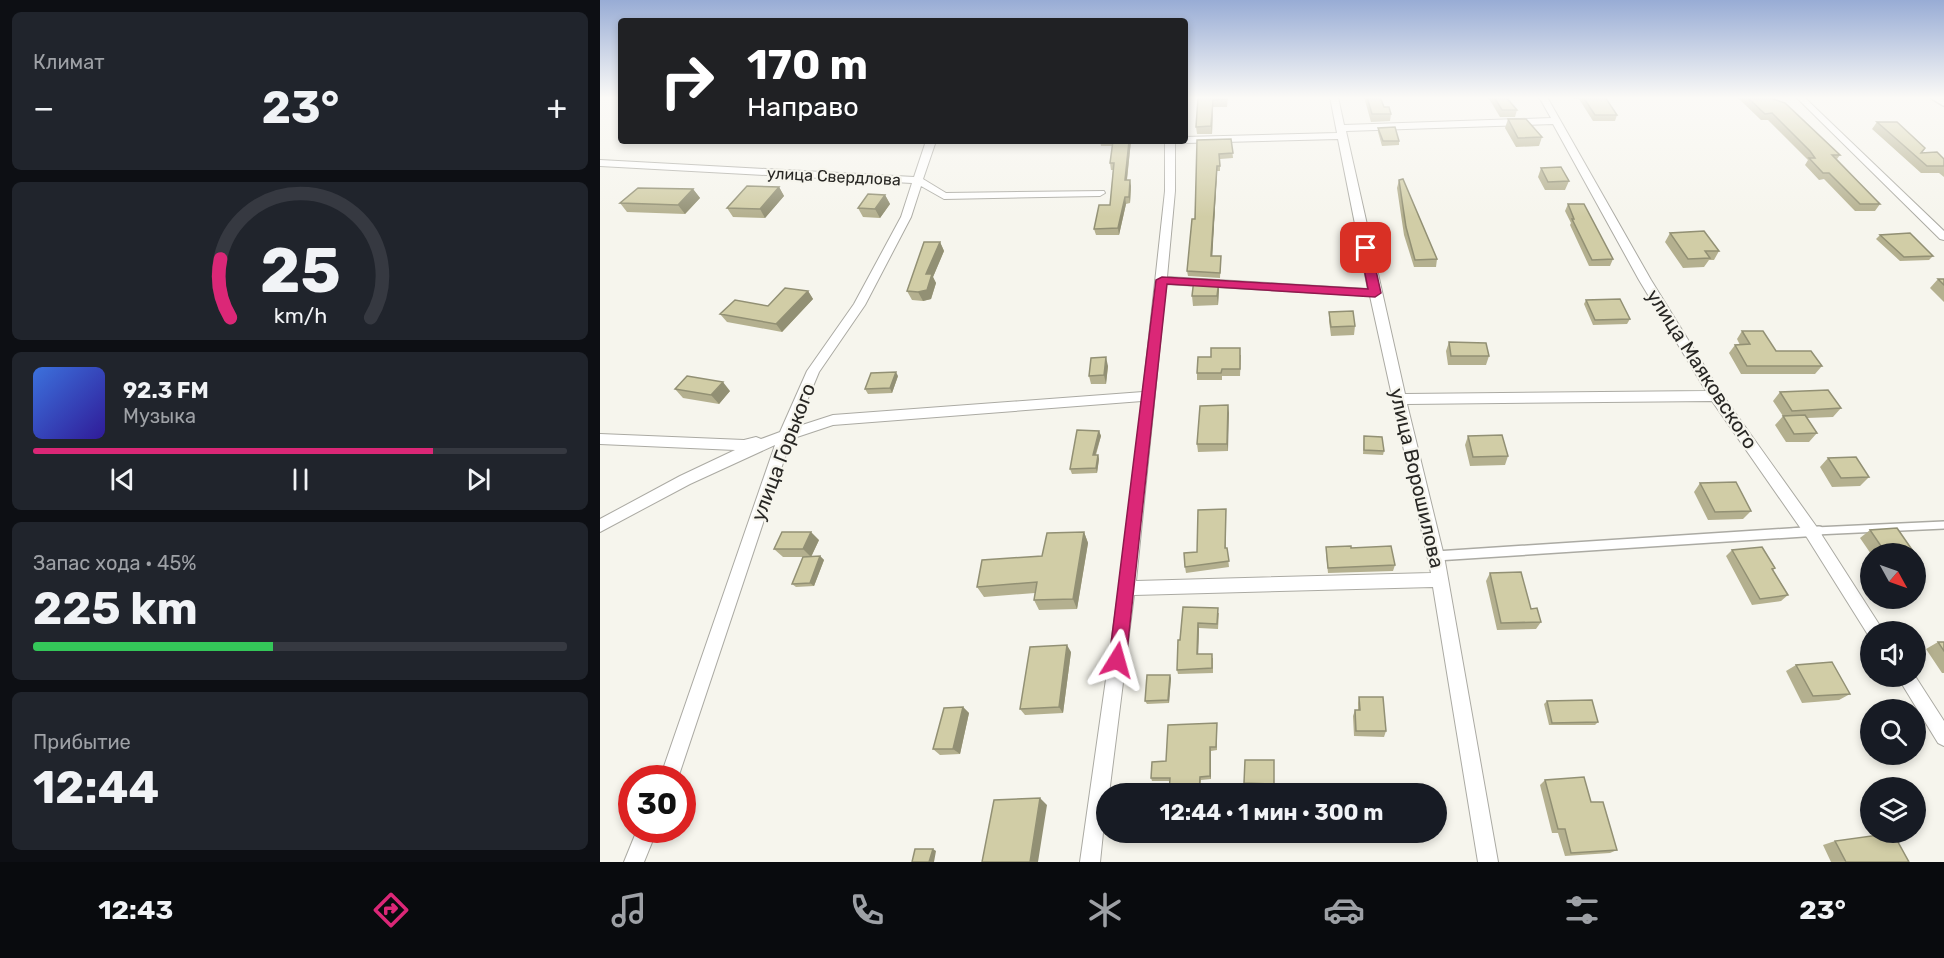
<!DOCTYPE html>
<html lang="ru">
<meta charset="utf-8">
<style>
:root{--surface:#171b24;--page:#20242c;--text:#f1f3f6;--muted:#9ea1a6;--line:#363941;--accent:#db2777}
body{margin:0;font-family:Rubik,sans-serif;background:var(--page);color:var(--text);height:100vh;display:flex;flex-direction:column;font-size:22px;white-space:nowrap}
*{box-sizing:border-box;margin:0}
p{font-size:20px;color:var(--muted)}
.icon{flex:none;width:33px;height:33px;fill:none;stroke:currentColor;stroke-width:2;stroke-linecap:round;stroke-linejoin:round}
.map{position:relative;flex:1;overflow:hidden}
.sheet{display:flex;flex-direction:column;gap:12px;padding:12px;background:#0d0f14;width:600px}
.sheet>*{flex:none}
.hud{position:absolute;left:18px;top:18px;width:570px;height:126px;border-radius:6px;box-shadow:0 3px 9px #0003;background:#202124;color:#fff;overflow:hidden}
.needle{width:39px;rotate:130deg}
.tools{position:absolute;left:1260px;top:543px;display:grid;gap:12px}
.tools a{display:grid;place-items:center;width:66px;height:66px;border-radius:50%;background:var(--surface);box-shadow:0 3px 9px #0003;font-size:30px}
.speed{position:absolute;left:18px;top:765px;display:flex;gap:12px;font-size:30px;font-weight:700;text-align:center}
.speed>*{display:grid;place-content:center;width:78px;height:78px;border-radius:50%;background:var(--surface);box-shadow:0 3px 9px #0003;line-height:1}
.speed .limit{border:9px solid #d22;background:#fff;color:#111}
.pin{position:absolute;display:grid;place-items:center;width:51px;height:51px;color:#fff;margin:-26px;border-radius:12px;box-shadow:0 3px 9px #0006}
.me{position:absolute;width:66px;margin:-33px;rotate:8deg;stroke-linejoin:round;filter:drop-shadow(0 0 4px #0008)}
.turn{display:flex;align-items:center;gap:21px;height:126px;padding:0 30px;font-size:27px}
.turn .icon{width:78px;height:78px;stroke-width:2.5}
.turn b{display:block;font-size:42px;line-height:51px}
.big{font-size:45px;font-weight:700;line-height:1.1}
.sheet .card{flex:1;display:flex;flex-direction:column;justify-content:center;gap:9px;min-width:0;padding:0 21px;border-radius:9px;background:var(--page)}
.sheet .dial{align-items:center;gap:0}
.dial svg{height:156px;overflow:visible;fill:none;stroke:var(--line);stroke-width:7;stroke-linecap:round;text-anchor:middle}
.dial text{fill:var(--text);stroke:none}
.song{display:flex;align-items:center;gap:18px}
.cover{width:72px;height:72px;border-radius:9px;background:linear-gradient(135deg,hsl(220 70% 55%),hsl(250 70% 35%))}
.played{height:6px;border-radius:3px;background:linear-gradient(90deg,var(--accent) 75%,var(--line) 75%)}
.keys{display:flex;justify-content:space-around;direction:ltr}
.heat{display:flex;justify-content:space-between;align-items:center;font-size:33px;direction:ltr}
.charge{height:9px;border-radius:4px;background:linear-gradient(90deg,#34c759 45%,var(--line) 0)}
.trip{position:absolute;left:496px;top:783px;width:351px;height:60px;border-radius:30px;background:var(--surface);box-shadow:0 3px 9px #0003;font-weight:700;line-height:60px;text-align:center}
.dock{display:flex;height:96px;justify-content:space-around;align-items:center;background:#090b0e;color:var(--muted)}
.dock .icon{width:42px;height:42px}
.dock .active{color:var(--accent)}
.dock b{font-size:27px;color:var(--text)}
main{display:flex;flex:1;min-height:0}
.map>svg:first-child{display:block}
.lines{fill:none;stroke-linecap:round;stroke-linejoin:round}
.service-far2-casing{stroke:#abaaa3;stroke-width:8}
.service-far1-casing{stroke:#abaaa3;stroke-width:10}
.service-casing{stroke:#abaaa3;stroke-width:12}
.minor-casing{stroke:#abaaa3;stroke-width:2}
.service-far2{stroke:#fff;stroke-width:5}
.service-far1{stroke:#fff;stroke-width:7}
.service{stroke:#fff;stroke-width:9}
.minor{fill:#fff;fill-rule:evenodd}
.wall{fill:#b4b08f}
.shaded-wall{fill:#929074}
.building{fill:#d1cda6;stroke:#929074;stroke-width:1.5}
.route{fill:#db2777;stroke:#8e194d;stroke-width:1.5}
.labels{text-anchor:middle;stroke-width:4.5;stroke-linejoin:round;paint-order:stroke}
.far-street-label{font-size:16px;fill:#282724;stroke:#f6f5ed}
.street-label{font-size:20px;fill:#282724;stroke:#f6f5ed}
</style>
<main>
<section class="sheet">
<div class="card"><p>Климат</p>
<div class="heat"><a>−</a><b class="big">23°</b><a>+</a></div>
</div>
<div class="card dial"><svg viewBox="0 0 100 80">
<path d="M14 69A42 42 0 1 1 86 69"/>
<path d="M14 69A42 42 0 0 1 9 39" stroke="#db2777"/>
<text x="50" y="56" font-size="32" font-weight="700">25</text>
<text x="50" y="72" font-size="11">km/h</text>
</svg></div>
<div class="card">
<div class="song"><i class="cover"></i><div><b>92.3 FM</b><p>Музыка</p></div></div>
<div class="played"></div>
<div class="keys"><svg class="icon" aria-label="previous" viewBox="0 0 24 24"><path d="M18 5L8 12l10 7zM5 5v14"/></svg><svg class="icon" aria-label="pause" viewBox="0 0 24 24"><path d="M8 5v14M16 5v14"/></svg><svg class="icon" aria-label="next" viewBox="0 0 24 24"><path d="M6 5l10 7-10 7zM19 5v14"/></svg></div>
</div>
<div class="card"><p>Запас хода · 45%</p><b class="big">225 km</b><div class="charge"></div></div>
<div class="card"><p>Прибытие</p><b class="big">12:44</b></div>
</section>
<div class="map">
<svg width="1344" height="862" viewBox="0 0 1344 862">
<rect width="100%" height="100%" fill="#f6f5ed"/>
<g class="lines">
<!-- service-far2 casing -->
<g class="service-far2-casing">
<path id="service-far2" d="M1334 97 1344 103"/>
</g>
<!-- service-far1 casing -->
<g class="service-far1-casing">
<path id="service-far1" d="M1194 532 1344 525"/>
</g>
<!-- service casing -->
<g class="service-casing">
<path id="service" d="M836 556 1219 531"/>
</g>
<!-- minor casing -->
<g class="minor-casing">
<path id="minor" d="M730 97H738L744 125 951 118 939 97H947L1051 280 1121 393 1216 526 1284 632H1270V638L1206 536 1112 401 807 404 844 556 898 862H878L833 587 534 595 509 794H507L500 862H480L519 588 542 401 233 425 191 439 78 778H60L175 445 90 484 0 532V519L80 476 135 450 0 444V434L144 440 156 437 161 439 180 432 207 371 254 304 301 217 312 183 0 166V160L314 177 326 141H336L323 179 346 193 504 191 505 193 500 196 344 199 321 186 311 217 265 305 219 372 196 427 233 415 543 392 565 191V141H575V191L567 277 768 289 738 139 585 143 581 141H585V137L737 133ZM953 124 1039 280 1106 391 805 394 746 131ZM566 284 770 296 831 573 536 581Z
M1196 97H1204L1344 231V240L1340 239Z
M1297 676H1315L1344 721V746L1338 743Z
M37 830H57L44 862H24Z"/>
</g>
<!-- service-far2 -->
<use href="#service-far2" class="service-far2"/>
<!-- service-far1 -->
<use href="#service-far1" class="service-far1"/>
<!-- service -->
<use href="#service" class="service"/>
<!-- minor -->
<use href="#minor" class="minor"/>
</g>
<!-- wall -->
<path class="wall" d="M598 97H628L627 107H613L612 134H597L596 127Z
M764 97H780L784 107 791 114 790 121 771 122Z
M888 97H906L917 110 915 117H900Z
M972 97H1005L1017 115 1015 121H993L979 99H974Z
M1137 97H1170L1240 155 1237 159 1280 204 1275 211H1255L1224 179 1219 180 1205 165 1208 160 1168 120H1161Z
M908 119 942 137 939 146 916 147 905 128Z
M1277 122 1325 148 1322 153 1344 159V177L1339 173H1321L1272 129Z
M778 128 799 141V145L782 146 778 132Z
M631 139 633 158 620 159V171H617L612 256H621L620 278 588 276 587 271 595 219 597 140Z
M500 141H531L527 180 531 186 530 203 526 204 519 235H496L494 229 510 205 513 170H511L510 163 512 146H501Z
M941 168 969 181 965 190H945L938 177Z
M799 180 837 259 836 267H814L804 235 797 188Z
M179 187 184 196 165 218 133 217 127 208Z
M93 189 100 198 85 214 27 212 20 203Z
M285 195 290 204 280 218 263 217 258 208Z
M968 204 1013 259 1010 266H989L970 225 971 223 965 211Z
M1070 233 1119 251 1114 260H1109L1104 267 1083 268 1065 242Z
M1280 235 1333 256 1329 260 1300 261 1276 239Z
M340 242 344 251 333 277 336 283 331 299 323 301 312 300 307 291Z
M1338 279H1344V302L1330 288Z
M619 280V289L618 305 593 306 592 296Z
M208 291 213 299 182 332 127 322 120 314 168 306Z
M986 300 1030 319 1027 324 993 325 984 304Z
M729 312 755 326 754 335 731 336 729 321Z
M1142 331 1176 351 1222 366 1215 374H1141L1129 353 1135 345H1140L1137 339Z
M849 342 889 356 886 365H848L846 351Z
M641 355 640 376H622V380H597V373L611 357Z
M508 366 506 384H491L489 376Z
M298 376 292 393 268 394 265 389Z
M75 389 130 391 119 404 83 398Z
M1180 392 1241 408 1233 417 1207 418 1217 433 1209 442H1186L1175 425 1183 416 1173 401Z
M628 405V451L598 452 597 444Z
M499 431 501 436 496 455H498L499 459 497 473 472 474 470 469Z
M764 436 784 451 783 455 763 454Z
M868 436 908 456 905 465 870 466 865 445Z
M1228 458 1269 477 1260 486 1232 487 1220 467Z
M1100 483 1151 511 1143 519 1108 520 1094 492Z
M626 509V548H627L629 567 586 573 585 567 597 552Z
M1270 530 1315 554H1271L1260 538Z
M484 532 488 543 477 609 439 610 434 600 435 593 384 597 377 587 442 556Z
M219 540 211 557 220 556 224 560 214 586 196 587 192 584 208 557H183L174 549Z
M726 547 751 548 795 565 793 571 728 573 726 553Z
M1132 550 1175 568 1173 570 1188 595 1181 601 1152 605 1126 556Z
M890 573 931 609 941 622 936 629 897 630 886 581Z
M583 607 619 613 618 629 599 628 598 654 613 658V673L578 674 577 670Z
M1338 642H1344V673H1342L1326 649Z
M471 652 463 713 425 715 420 709Z
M1196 665 1250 694 1239 700 1202 703 1186 671Z
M571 678 569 703 547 704 545 701Z
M759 697 786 731 784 737 754 736 753 716 755 710H758V703Z
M947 701 998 722 995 725H949L944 704Z
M363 707 369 713 360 754 340 755 333 749Z
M617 723V750L611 751V779L601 780 600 794H569L570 781H552L551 778 566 761Z
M674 760V786H645L644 783Z
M945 780 991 802 1017 850 1010 853 965 856 958 833H952L940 785Z
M598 832V837H567L565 834Z
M1235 841 1309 862H1231L1223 845Z"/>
<!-- shaded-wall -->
<path class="shaded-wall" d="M613 100V107L612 134 611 126Z
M529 141H531L526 187 525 180Z
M617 166V171L612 262 611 256Z
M530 180 531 186 530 203 529 197Z
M179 187 184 196 165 218 160 209Z
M93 189 100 198 85 214 78 205Z
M285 195 290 204 280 218 275 209Z
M525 197 526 204 519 235 518 228Z
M340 242 344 251 333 277 336 283 331 299 323 301 318 292Z
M619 280V289L618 305 617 296Z
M208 291 213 299 182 332 176 324Z
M506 357 508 366 506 384 504 375Z
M296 372 298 376 292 393 290 388Z
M123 382 130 391 119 404 111 395Z
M628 405 629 413 628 451 627 444Z
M499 431 501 436 494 459 493 455Z
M498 455 499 459 497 473 496 468Z
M211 532 219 540 211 557 203 549Z
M484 532 488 543 477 609 473 599Z
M220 556 224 560 214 586 210 583Z
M598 623 599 628 598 659 597 654Z
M467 645 471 652 463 713 459 707Z
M570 675 571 678 569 703 568 700Z
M363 707 369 713 360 754 353 749Z
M610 747 611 751V779L610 776Z
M440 798 447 805 438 862H430Z
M333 849 336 851 334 862H329Z"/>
<!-- building -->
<path class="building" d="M598 97H627V99L613 100 611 126 596 127Z
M767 97H780L784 107H789L791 114H772Z
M894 97H906L917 110H902Z
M983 97H1005L1017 115H995Z
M1147 97H1170L1173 99 1185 103 1240 155H1232L1280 204H1260L1229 173H1223L1209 158H1215L1210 151 1172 113 1165 114Z
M908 119H926L942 137 918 138Z
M1277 122H1297L1325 148 1321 153 1337 152 1344 159V166H1327Z
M795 127 799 141H783L778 128Z
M631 139 633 153 619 154 620 166H617L611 256H621L620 273 587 271 592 219H595L597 140Z
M513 141H529L525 180H530L529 197H525L518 228 494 229 499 205H510L514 163H510Z
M961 167 969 181 948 182 941 168Z
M803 179 837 259 815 260 806 227 799 180Z
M147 186 179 187 160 209 127 208Z
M38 188 93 189 78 205 20 203Z
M268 194 285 195 275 209 258 208Z
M968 204H984L1013 259 992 260 972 219H974Z
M1104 231 1119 251H1105L1110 258 1088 259 1070 233Z
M1310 233 1333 256 1304 257 1280 235Z
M324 242H340L326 274H332L327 290 318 292 307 291Z
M594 279 619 280 617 296H592Z
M1338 279H1344V285Z
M185 288 208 291 176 324 120 314 135 300 168 306Z
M1020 299 1030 319 995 320 986 300Z
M753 311 755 326 731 327 729 312Z
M1142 331H1163L1176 351H1211L1222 366H1147L1135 345 1150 344Z
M849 342 886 343 889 356H851Z
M611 348H640V369H622L621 373H597L598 357H611Z
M506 357 504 375 489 376 491 358Z
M296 372 290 388 265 389 271 373Z
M87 376 123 382 111 395 75 389Z
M1228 390 1241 408 1192 411 1180 392Z
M628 405 627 444H597L600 406Z
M1205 415 1217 433 1194 434 1183 416Z
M477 430 499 431 493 455H498L496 468 470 469Z
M902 435 908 456 873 457 868 436Z
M764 436 782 437 784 451 764 450Z
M1256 457 1269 477 1241 478 1228 458Z
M1136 482 1151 511 1115 512 1100 483Z
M626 509 625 548H627L629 561 585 567 584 553 597 552 598 510Z
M1297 528 1315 554H1295L1294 551 1285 552 1270 530Z
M182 532H211L203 549H174Z
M484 532 473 599 434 600 437 582 377 587 382 560 442 556 447 533Z
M751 546V548L791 546 795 565 728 568 726 547Z
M1162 547 1175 568 1172 569 1188 595 1160 599 1132 550Z
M220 556 210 583 192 584 203 557Z
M921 572 931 609 937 608 941 622 901 623 890 573Z
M583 607 618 608 617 624 598 623 597 654H612V668L577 670 578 640H580Z
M1338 642H1344V651Z
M467 645 459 707 420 709 430 647Z
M1232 662 1250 694 1213 696 1196 665Z
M547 675H570L568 700 545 701Z
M759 697H783L786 731H756L755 710H760Z
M992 700 998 722 952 723 947 701Z
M363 707 353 749H333L344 708Z
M617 723 616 747H610V776L600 777 599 794H569L570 778H551L552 762 566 761 568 725Z
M645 760H674V784L644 783Z
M984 777 991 802H1003L1017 850 971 853 965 829H958L945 780Z
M440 798 430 862H382L394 800Z
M566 832H597V834H565Z
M1293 833 1309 862H1246L1235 841Z
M315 849H333L329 862H312Z"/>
<!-- sky -->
<linearGradient id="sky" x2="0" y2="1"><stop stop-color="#98acd5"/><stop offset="0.45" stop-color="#fbfaf7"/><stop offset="1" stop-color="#fbfaf7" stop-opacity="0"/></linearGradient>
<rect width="1344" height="217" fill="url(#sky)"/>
<!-- route -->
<path class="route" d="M766 245 771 248 781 293 775 297 567 284 526 660 523 665 517 668 511 665 509 660 556 280 562 277 768 289 760 248Z"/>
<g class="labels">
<!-- far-street labels -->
<g class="far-street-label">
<text transform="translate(234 176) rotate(3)" y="6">улица Свердлова</text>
</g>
<!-- street labels -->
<g class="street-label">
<text transform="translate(1102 369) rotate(57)" y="7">улица Маяковского</text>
<text transform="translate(183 452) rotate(-69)" y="7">улица Горького</text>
<text transform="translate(817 478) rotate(77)" y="7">улица Ворошилова</text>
</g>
</g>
</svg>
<div class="tools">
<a><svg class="needle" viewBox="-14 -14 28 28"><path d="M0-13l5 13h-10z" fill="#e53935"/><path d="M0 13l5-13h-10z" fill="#9ea1a6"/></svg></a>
<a><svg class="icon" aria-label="sound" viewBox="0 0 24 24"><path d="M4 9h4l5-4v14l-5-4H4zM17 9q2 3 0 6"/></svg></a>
<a><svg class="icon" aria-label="search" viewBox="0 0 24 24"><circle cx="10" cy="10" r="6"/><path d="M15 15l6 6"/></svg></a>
<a><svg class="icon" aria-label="layers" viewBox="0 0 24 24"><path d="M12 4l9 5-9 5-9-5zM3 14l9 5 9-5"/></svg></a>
</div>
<div class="speed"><div class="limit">30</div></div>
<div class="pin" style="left:766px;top:248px;background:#d93025"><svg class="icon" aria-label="arrive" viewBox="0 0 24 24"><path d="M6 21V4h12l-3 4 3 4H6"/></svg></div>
<svg class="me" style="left:517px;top:660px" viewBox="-20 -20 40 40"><path d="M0-17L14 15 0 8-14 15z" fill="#db2777" stroke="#fff" stroke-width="4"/></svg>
<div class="trip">12:44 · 1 мин · 300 m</div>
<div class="hud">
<div class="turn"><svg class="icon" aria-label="right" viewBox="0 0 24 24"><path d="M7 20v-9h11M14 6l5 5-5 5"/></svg><div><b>170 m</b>Направо</div></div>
</div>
</div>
</main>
<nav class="dock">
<b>12:43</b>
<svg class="icon active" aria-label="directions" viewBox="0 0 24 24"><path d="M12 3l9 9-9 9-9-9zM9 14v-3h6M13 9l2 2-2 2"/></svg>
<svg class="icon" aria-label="music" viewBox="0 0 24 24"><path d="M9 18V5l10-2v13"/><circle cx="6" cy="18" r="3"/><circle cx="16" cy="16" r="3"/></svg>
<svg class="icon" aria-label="phone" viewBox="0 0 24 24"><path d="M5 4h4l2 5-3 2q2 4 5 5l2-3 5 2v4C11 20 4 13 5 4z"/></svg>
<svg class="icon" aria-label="climate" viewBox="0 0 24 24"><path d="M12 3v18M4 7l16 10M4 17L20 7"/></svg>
<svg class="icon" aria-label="car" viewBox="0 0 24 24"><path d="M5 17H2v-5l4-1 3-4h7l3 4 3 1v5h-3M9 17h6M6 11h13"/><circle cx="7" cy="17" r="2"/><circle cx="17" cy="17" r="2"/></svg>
<svg class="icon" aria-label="filters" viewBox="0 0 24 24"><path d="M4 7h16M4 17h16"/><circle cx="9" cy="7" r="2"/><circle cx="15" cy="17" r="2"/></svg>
<b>23°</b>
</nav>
